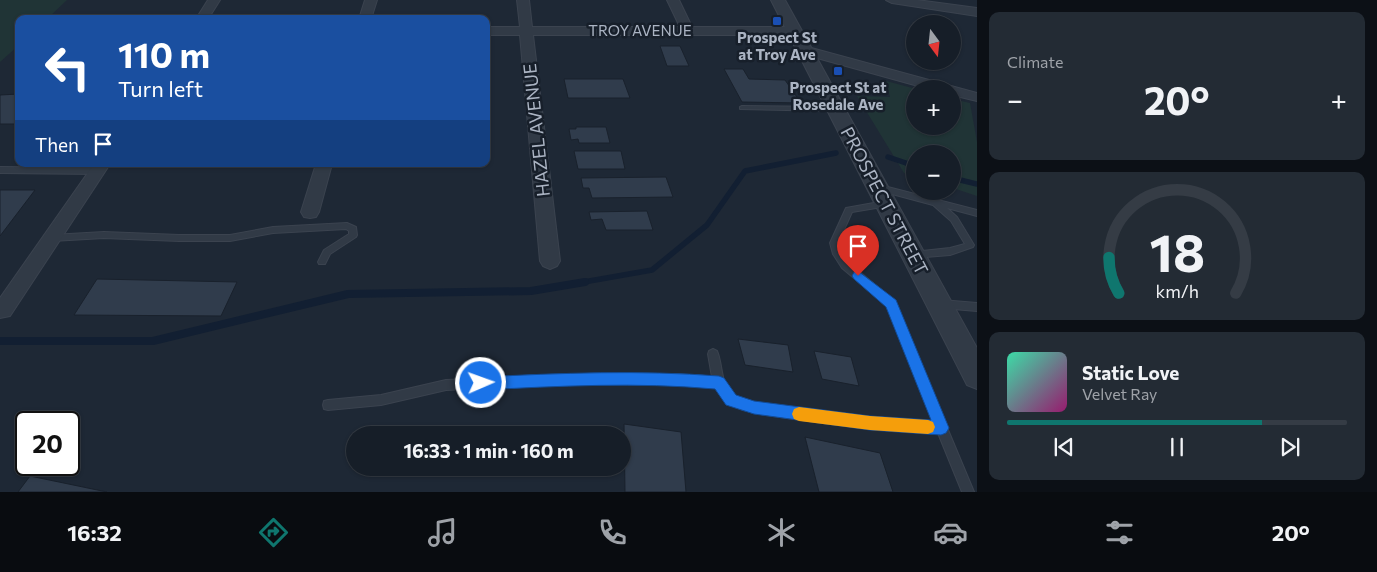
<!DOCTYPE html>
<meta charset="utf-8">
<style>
:root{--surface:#161e28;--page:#232b34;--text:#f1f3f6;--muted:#9ea2a8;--line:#353c45;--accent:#0f766e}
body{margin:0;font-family:Commissioner,sans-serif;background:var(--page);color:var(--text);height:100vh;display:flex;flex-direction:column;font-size:19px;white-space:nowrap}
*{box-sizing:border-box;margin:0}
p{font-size:16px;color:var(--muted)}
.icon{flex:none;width:28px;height:28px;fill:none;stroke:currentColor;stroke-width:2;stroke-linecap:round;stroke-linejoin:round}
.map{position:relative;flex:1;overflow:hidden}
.drawer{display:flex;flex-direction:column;gap:12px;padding:12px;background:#0c1016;width:400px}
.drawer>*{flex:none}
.hud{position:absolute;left:15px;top:15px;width:475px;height:152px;border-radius:10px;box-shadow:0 1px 4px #0004,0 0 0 1px var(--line);background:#1a4fa0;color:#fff;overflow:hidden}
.needle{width:32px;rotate:165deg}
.controls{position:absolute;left:906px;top:15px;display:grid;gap:10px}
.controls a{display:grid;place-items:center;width:55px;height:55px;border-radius:50%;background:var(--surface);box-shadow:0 1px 4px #0004,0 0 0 1px var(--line);font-size:25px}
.speed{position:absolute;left:15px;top:411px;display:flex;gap:10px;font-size:25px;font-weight:700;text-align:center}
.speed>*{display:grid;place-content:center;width:65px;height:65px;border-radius:50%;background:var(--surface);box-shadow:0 1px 4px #0004,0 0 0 1px var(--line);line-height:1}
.speed .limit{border:2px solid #111;border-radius:8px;background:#fff;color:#111}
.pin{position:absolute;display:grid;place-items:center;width:42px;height:42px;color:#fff;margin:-51px -21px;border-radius:50% 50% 50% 0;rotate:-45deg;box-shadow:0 0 5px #0007}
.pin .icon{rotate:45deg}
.me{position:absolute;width:55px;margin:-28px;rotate:88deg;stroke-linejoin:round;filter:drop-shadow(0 0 4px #0008)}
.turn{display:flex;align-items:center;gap:18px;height:105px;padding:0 20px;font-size:22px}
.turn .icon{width:65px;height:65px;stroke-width:2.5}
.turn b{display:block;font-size:35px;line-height:42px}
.then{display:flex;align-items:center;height:48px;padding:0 20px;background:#0003;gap:10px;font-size:19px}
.big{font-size:38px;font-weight:700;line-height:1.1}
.drawer .tile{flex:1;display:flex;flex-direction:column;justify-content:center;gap:8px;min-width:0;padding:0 18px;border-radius:10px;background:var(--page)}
.drawer .dial{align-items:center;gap:0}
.dial svg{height:130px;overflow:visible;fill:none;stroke:var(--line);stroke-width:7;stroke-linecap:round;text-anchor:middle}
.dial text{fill:var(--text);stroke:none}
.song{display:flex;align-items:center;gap:15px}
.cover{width:60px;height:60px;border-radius:8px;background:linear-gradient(135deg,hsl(160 70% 55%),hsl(320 70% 35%))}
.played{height:5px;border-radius:2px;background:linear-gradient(90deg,var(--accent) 75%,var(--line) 75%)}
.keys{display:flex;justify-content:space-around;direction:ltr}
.heat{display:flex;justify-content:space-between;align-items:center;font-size:28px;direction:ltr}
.trip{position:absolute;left:346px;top:426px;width:285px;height:50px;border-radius:25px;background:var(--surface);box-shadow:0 1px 4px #0004,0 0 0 1px var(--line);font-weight:700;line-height:50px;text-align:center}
.menu{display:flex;height:80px;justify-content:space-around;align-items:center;background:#090c10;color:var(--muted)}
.menu .icon{width:35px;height:35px}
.menu .current{color:var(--accent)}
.menu b{font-size:22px;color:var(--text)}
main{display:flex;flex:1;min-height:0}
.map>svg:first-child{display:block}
.green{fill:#203436}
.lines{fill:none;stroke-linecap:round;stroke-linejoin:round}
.stream-far1{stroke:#121f32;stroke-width:5.5}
.stream{stroke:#121f32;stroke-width:8}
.building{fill:#303c4c;stroke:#19212c}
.service-casing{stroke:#3b434f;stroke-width:2}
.minor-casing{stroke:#3b434f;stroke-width:2}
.tertiary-casing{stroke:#3b434f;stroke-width:2}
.service{fill:#313a46;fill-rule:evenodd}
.minor{fill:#313a46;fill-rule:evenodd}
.tertiary{fill:#313a46;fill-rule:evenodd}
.route{fill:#1a73e8;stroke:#114b97}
.slow{fill:#f59e0b}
.transit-dot{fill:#1a4fb4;stroke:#171f2a;stroke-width:2}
.labels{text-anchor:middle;stroke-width:5;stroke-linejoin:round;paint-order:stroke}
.far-street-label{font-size:15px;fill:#abb4c3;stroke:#171f2a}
.far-poi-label{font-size:15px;font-weight:bold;fill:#abb4c3;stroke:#171f2a}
.street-label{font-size:18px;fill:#abb4c3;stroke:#171f2a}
</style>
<main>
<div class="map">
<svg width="977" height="492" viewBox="0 0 977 492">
<rect width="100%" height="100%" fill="#1e2835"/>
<!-- green -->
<path class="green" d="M0 0H67L47 19H19V45L0 62Z
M886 81 916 89 915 126H952L953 99 970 103 977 142V196L953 188 952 154H915V176L904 173 857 96 890 97Z"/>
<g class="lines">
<!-- stream-far1 -->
<path class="stream-far1" d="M888 157 915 166
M952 178 977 184
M578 283 652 270 707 225 745 171 836 153"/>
<!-- stream -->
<path class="stream" d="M0 341H153L348 294 531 291 585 282"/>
</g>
<!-- building -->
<path class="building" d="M660 46H680L689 66H667Z
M724 69H743L749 79 785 80 801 103 742 102Z
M564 79H623L630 98H568Z
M19 94V124H0V95Z
M576 127H606L610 143H579L578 139 571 140 569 129H576Z
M574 151H621L625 169H578Z
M666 177 673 197 592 198 589 188H583L581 178Z
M0 190H35L0 236Z
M647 211 653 230H606L602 219 591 220 589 212Z
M97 279 237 282 221 316 74 315Z
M738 339 788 345 793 372 745 365Z
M814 351 851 357 859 386 822 379Z
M624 424 681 432 686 492H625Z
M805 437 880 453 893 492H819Z
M30 476 107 492H18Z"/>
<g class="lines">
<!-- service casing -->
<g class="service-casing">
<path id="service" d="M742 106 835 107 838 109 835 111 740 109V107Z
M0 167 98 168 102 171 98 174 0 173Z
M880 185 977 210V216L947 208 957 217 974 245 973 247 950 255 913 258 910 257 909 255 910 253 913 252 950 248 965 244 951 221 933 205 877 190 876 188Z
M885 201 888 202 889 204 888 206 852 212 838 243 841 253 848 262 894 301 974 492H962L938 433 830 424 766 415 743 410 726 403 716 388 673 384H588L446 390 381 405 328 410 324 409 323 405 324 401 328 400 381 395 446 380 588 374H673L712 377 708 354 709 351 713 349 717 351C723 365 720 382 732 394 751 411 901 420 934 422L887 306 842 268 833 254 830 243 846 208Z
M347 223 356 227 357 235 356 237 330 254 325 264H319L318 262 324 250 349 234V231L346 229 273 233 230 241H179L104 238 52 241 48 238 52 235 104 232 179 235H230L273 227Z
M941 300 977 303V311L941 308 938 307 936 304 938 301Z"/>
</g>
<!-- minor casing -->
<g class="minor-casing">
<path id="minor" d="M208 0H220L208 19H196Z
M365 0H377L371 19H359Z
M517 0H529L532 27H680L667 0H679L692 27H794L800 31 794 35H533L560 261 557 266 550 269 543 266 540 261 520 35H486V27H520Z
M886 0H917L977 8V16L892 3Z
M804 46 977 93V101L952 95V89H929L799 53 797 50Z
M94 164H110L10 316 0 318V298Z
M316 164H332L319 212 316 217 310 218 304 217 301 212Z"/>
</g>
<!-- tertiary casing -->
<g class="tertiary-casing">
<path id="tertiary" d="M771 0H785L977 348V389L967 385Z"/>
</g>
<!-- service -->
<use href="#service" class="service"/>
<!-- minor -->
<use href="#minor" class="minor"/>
<!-- tertiary -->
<use href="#tertiary" class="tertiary"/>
</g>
<!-- route -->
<path class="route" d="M858 271 896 300 949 428 946 433 941 435 870 430 754 414 726 405 715 389C637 382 559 386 481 390L476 388 474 383 476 379 481 377C561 373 640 370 719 376L724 378 736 395 754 401 870 416 931 420 886 307 854 279 852 276 854 272Z"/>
<!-- slow -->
<path class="slow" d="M799 407 870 416 928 420 933 422 935 427 933 432 928 434 870 430 799 421 794 419 792 414 794 409Z"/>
<!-- markers -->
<g class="transit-dot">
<rect x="772" y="16" width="10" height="10" rx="2.5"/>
<rect x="833" y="66" width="10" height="10" rx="2.5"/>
</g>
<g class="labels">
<!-- far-street labels -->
<g class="far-street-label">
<text x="640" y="36">TROY AVENUE</text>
</g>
<!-- far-poi labels -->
<g class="far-poi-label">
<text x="777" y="43">Prospect St<tspan x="777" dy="17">at Troy Ave</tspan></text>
<text x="838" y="93">Prospect St at<tspan x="838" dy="17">Rosedale Ave</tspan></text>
</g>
<!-- street labels -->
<g class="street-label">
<text transform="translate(537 130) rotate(-96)" y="6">HAZEL AVENUE</text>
<text transform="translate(884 201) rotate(62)" y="6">PROSPECT STREET</text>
</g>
</g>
</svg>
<div class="controls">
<a><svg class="needle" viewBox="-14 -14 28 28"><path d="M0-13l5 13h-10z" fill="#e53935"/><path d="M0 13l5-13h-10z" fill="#9ea2a8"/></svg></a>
<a>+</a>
<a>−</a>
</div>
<div class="speed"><div class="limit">20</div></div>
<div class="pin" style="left:858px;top:276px;background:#d93025"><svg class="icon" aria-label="arrive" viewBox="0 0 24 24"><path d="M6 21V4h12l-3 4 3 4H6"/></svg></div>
<svg class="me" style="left:481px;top:383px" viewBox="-20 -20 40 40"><circle r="17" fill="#1a73e8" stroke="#fff" stroke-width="3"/><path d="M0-11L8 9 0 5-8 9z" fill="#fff"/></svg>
<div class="trip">16:33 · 1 min · 160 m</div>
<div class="hud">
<div class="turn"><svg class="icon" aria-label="left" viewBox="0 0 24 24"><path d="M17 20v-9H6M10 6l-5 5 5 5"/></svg><div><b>110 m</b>Turn left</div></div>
<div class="then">Then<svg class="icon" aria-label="arrive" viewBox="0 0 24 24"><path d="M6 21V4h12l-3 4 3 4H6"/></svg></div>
</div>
</div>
<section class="drawer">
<div class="tile"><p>Climate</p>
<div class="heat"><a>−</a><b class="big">20°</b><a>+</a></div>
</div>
<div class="tile dial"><svg viewBox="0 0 100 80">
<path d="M14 69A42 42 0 1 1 86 69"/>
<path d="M14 69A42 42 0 0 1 8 47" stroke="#0f766e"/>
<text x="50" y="56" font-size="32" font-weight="700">18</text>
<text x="50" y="72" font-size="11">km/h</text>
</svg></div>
<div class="tile">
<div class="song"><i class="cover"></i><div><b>Static Love</b><p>Velvet Ray</p></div></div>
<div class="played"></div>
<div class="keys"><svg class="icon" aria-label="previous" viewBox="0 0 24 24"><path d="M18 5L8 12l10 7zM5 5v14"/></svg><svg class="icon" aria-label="pause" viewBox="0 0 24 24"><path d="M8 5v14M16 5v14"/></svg><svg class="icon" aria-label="next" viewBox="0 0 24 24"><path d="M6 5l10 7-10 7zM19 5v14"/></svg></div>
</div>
</section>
</main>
<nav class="menu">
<b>16:32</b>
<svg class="icon current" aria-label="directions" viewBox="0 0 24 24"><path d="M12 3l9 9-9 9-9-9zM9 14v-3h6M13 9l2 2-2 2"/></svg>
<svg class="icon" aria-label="music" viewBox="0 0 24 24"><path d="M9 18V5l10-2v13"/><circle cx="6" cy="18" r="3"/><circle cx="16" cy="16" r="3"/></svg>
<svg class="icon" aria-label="phone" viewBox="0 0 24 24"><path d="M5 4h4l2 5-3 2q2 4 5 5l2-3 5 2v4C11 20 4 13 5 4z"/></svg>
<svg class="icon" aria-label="climate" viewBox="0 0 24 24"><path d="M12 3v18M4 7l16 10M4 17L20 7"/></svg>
<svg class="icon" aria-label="car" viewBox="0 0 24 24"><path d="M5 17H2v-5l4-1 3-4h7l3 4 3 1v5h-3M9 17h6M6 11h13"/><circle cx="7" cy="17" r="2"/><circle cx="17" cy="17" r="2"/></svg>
<svg class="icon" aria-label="filters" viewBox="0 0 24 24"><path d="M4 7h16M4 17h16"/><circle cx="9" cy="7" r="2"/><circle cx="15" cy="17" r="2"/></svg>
<b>20°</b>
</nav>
